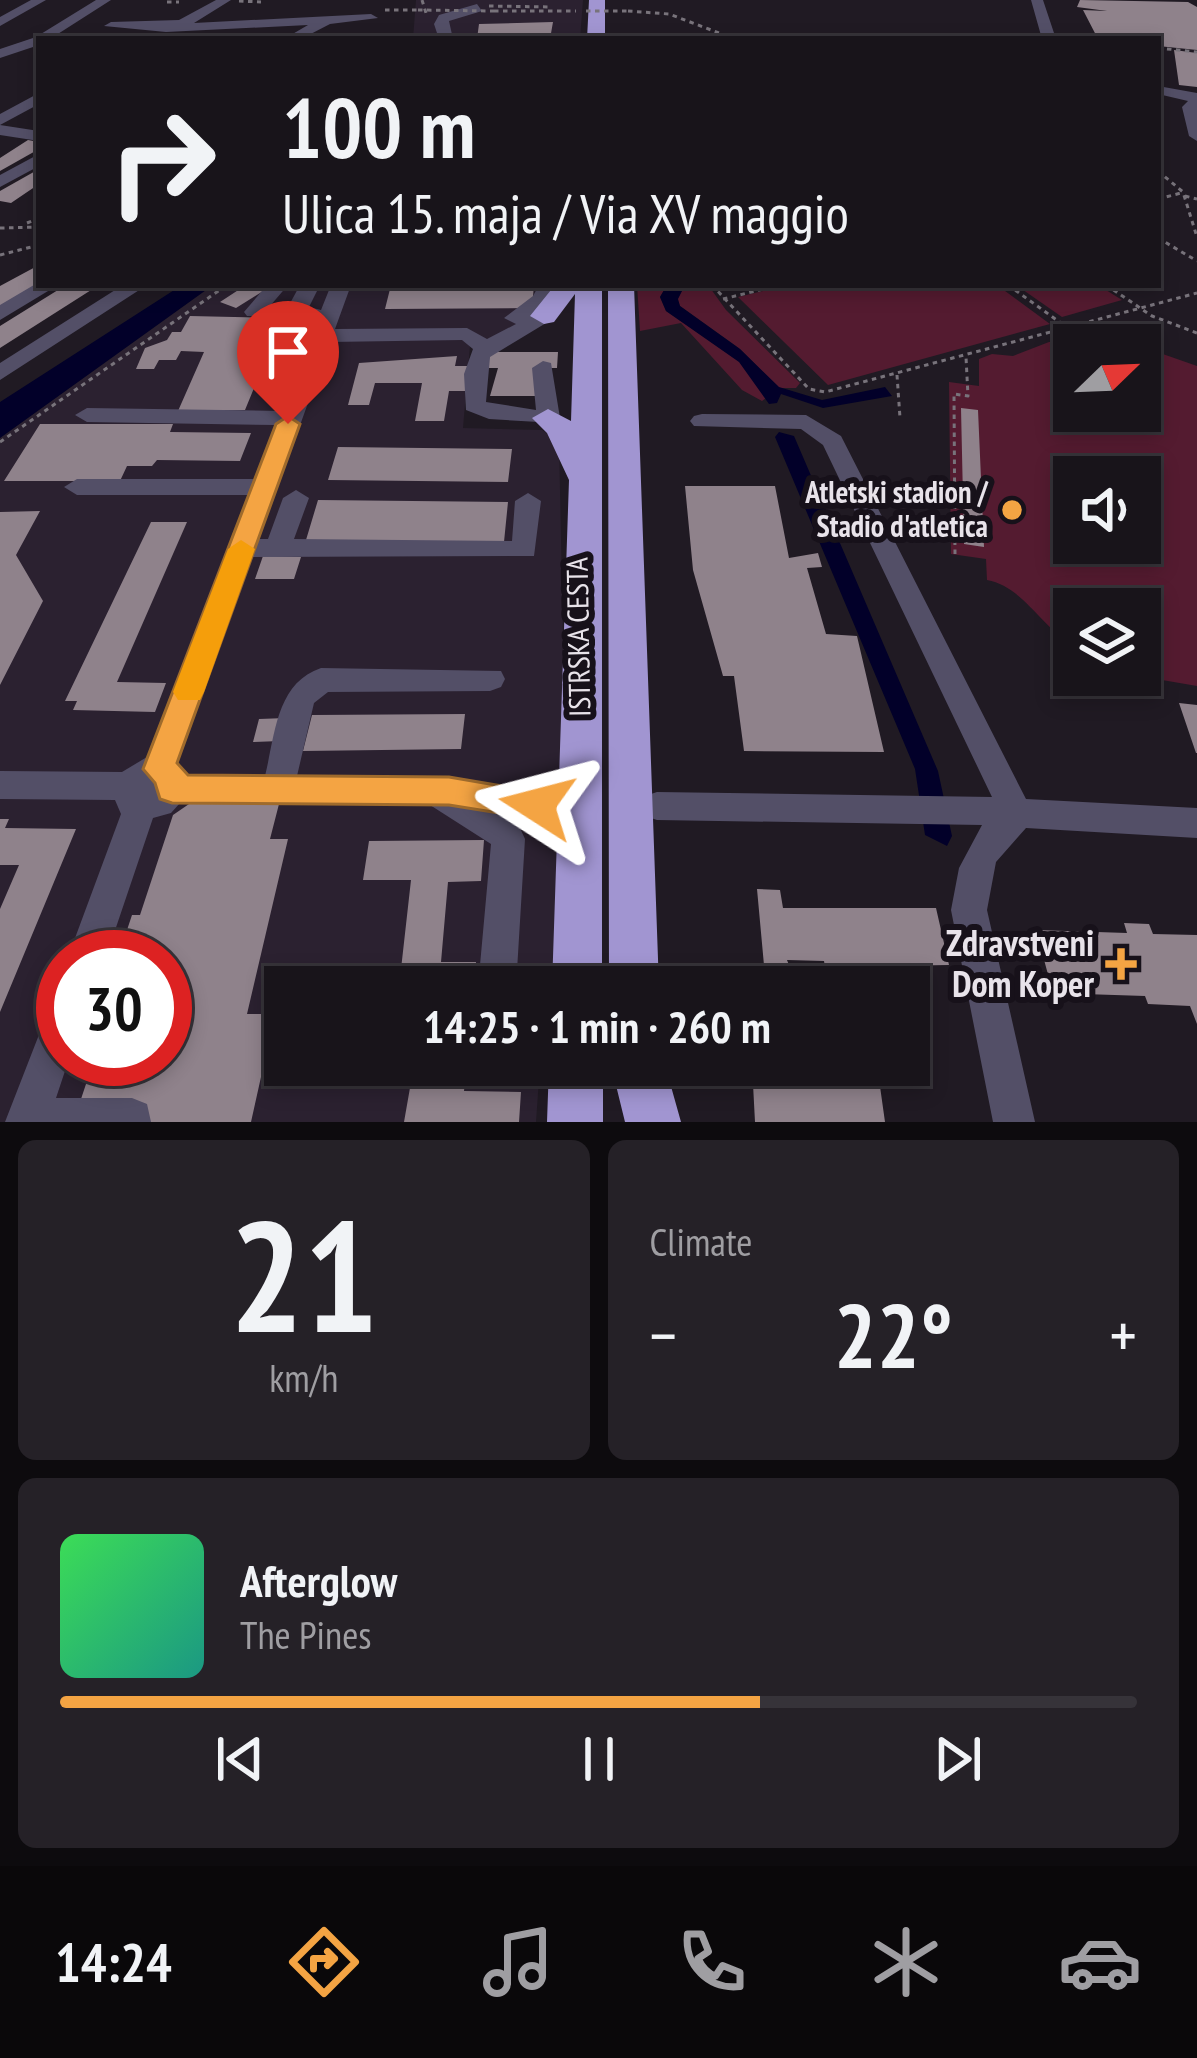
<!DOCTYPE html>
<meta charset="utf-8">
<style>
:root{--surface:#18141a;--page:#252127;--text:#f1f3f6;--muted:#9f9ea2;--line:#363339;--accent:#f4a443}
body{margin:0;font-family:"PT Sans Narrow",sans-serif;background:var(--page);color:var(--text);height:100vh;display:flex;flex-direction:column;font-size:45px;white-space:nowrap}
*{box-sizing:border-box;margin:0}
p{font-size:39px;color:var(--muted)}
.icon{flex:none;width:66px;height:66px;fill:none;stroke:currentColor;stroke-width:2;stroke-linecap:round;stroke-linejoin:round}
.map{position:relative;height:1122px;overflow:hidden}
.details{display:flex;flex-direction:column;gap:18px;padding:18px;background:#0d0b0e;flex:1}
.details>*{flex:none}
.hud{position:absolute;left:36px;top:36px;width:1125px;height:252px;border-radius:0px;box-shadow:0 6px 18px #0003,0 0 0 3px var(--line);background:#18141a;color:var(--text);overflow:hidden}
.needle{width:78px;rotate:67deg}
.fabs{position:absolute;left:1053px;top:324px;display:grid;gap:24px}
.fabs a{display:grid;place-items:center;width:108px;height:108px;border-radius:0px;background:var(--surface);box-shadow:0 6px 18px #0003,0 0 0 3px var(--line);font-size:60px}
.speed{position:absolute;left:36px;top:930px;display:flex;gap:24px;font-size:60px;font-weight:700;text-align:center}
.speed>*{display:grid;place-content:center;width:156px;height:156px;border-radius:50%;background:var(--surface);box-shadow:0 6px 18px #0003,0 0 0 3px var(--line);line-height:1}
.speed .limit{border:18px solid #d22;background:#fff;color:#111}
.pin{position:absolute;display:grid;place-items:center;width:102px;height:102px;color:#fff;margin:-123px -51px;border-radius:50% 50% 50% 0;rotate:-45deg;box-shadow:0 0 12px #0007}
.pin .icon{rotate:45deg}
.me{position:absolute;width:132px;margin:-66px;rotate:279deg;stroke-linejoin:round;filter:drop-shadow(0 0 9px #0008)}
.turn{display:flex;align-items:center;gap:42px;height:252px;padding:0 48px;font-size:54px}
.turn .icon{width:156px;height:156px;stroke-width:2.5}
.turn b{display:block;font-size:84px;line-height:102px}
.big{font-size:90px;font-weight:800;line-height:1.1}
.details .widget{flex:1;display:flex;flex-direction:column;justify-content:center;gap:18px;min-width:0;padding:0 42px;border-radius:18px;background:var(--page)}
.details .dial{align-items:center;gap:0}
.dial b{font-size:156px;line-height:1}
.song{display:flex;align-items:center;gap:36px}
.cover{width:144px;height:144px;border-radius:18px;background:linear-gradient(135deg,hsl(130 70% 55%),hsl(170 70% 35%))}
.played{height:12px;border-radius:6px;background:linear-gradient(90deg,var(--accent) 65%,var(--line) 65%)}
.keys{display:flex;justify-content:space-around;direction:ltr}
.heat{display:flex;justify-content:space-between;align-items:center;font-size:66px;direction:ltr}
.details .tiles{flex:1;display:grid;gap:18px;grid-template-columns:1fr 1fr}
.widget:last-child{grid-column:span 2}
.trip{position:absolute;left:264px;top:966px;width:666px;height:120px;border-radius:0px;background:var(--surface);box-shadow:0 6px 18px #0003,0 0 0 3px var(--line);font-weight:800;line-height:120px;text-align:center}
.dock{display:flex;height:192px;justify-content:space-around;align-items:center;background:#0a080a;color:var(--muted)}
.dock .icon{width:84px;height:84px}
.dock .current{color:var(--accent)}
.dock b{font-size:54px;color:var(--text)}
.map>svg:first-child{display:block}
.built{fill:#2b2130;fill-rule:evenodd}
.green{fill:#541b30;fill-rule:evenodd}
.water{fill:#020029}
.building{fill:#8f828b}
.lines{fill:none;stroke-linecap:round;stroke-linejoin:round}
.path{stroke:#78737b;stroke-width:3;stroke-dasharray:4.5 4.5;stroke-linecap:butt}
.minor{fill:#534f67;fill-rule:evenodd}
.highway{fill:#a195d1;fill-rule:evenodd}
.path-bridge{stroke:#78737b;stroke-width:3;stroke-dasharray:4.5 4.5;stroke-linecap:butt}
.route{fill:#f4a443;stroke:#9f6b2c;stroke-width:3}
.slow{fill:#f59e0b}
.poi-dot{fill:#f4a443;stroke:#17111a;stroke-width:4.5}
.labels{text-anchor:middle;stroke-width:12;stroke-linejoin:round;paint-order:stroke}
.poi-label{font-size:30px;font-weight:bold;fill:#e8e3ea;stroke:#17111a;text-anchor:end}
.street-label{font-size:30px;fill:#e8e3ea;stroke:#17111a}
.near-poi-label{font-size:36px;font-weight:bold;fill:#e8e3ea;stroke:#17111a;text-anchor:end}
</style>
<div class="map">
<svg width="1197" height="1122" viewBox="0 0 1197 1122">
<rect width="100%" height="100%" fill="#201a23"/>
<!-- built -->
<path class="built" d="M416 0H583L580 39H413Z
M213 285H560L516 326 499 338 470 346 463 428 542 430 559 441 565 733 557 943 550 987H285V1065H540L536 1122H0V438ZM63 957H165V1059H63Z"/>
<!-- green -->
<path class="green" d="M637 285H667L660 297 666 311 740 362 766 398 762 401 742 390 681 323 640 331Z
M685 285H708L726 310 800 383 796 388H779L740 349 680 306 677 299Z
M788 285H997L1050 324 828 385 738 297Z
M1016 285H1098L1122 300 1062 317Z
M1100 340 1136 345H1074V411H1140V346L1197 366V686L1133 675H1140V609H1074V645C1040 627 1024 587 987 580L986 559 951 554 949 382 979 386V359L992 354 1013 356 1049 342ZM1074 477H1140V543H1074Z"/>
<!-- water -->
<path class="water" d="M182 285H213L0 438V402Z
M667 285H685L678 299 680 306 740 349 779 387 822 400 885 387 892 396 823 408 781 394 777 403 769 404 739 362 666 311 660 297Z
M779 432 794 436 938 771 952 836 947 846 925 835 915 769 775 437Z"/>
<!-- building -->
<path class="building" d="M1080 0 1188 2 1197 7V50L1158 46V39H1098L1083 10 1107 11 1077 7Z
M553 22 550 39H477L479 24Z
M1174 50 1197 53V87L1179 85Z
M28 140 39 142V149L0 171V158Z
M39 169V184L11 203 0 201V191Z
M39 265V283L0 306V286Z
M66 285H99L0 348V326Z
M246 285H273L236 308 220 302Z
M391 285H534L532 308 385 309Z
M190 316 283 318 245 410 178 411 204 352 181 351 176 360H159L154 369H136L145 348 167 340 172 332H181Z
M490 352H558L557 368H534L537 396H490L498 368H488Z
M457 356 455 366H469L465 391H449L444 421H415L422 383H375L369 405H348L359 363Z
M961 408 978 410 984 547 964 544Z
M40 424H173L170 432 251 433 240 461 157 460 152 466H127L120 481H4Z
M338 447 512 449 508 482 328 480Z
M685 486H775L789 558 818 553 822 567 807 568 826 634 857 636 884 752 744 751 734 676H723L693 570Z
M318 500 508 502 504 542 306 540Z
M40 511 16 555 43 601 0 685V512Z
M151 522H187L117 682 166 683 155 712 73 710 77 701H65Z
M263 556 301 557 294 579H255Z
M1179 703 1197 705V753H1196Z
M465 714 461 749 303 751 312 715Z
M286 718 280 741 253 742 259 719Z
M189 804H279L270 839H288L247 1014H275L251 1122H136L80 1102 90 1072H80L84 1059H165V957H118L132 915H140L173 815Z
M0 819H9L5 828 76 829 0 1012V909L19 865H0Z
M484 840 481 881 448 882 441 962H476L474 987H399L411 880H363L369 841Z
M757 889 780 890 783 908H936L949 965 825 967 824 961 787 960 795 980H783L784 987H766Z
M1124 923 1149 924 1153 934 1197 935V1024L1190 1006 1148 1004 1145 996 1053 993 1036 930 1127 933Z
M414 1065H467L464 1091 521 1092 519 1122H404Z
M752 1065H877L885 1122H755Z"/>
<g class="lines">
<!-- path -->
<path class="path" d="M422 0 426 13
M239 1 261 2
M167 2H179
M489 6 552 7
M385 10H418
M494 11H576
M628 11 669 14 735 39
M1158 48 1197 52
M1158 171 1183 192 1197 237
M1185 196 1197 199
M1158 199 1181 193
M27 223 39 218
M0 228 39 227
M1158 238 1197 261
M0 255 39 245
M712 285 809 389 825 392 1197 293
M1008 285 1065 326
M1106 285 1152 316 1197 333
M723 299 780 285
M897 375 900 418
M0 442 227 285
M955 554 954 394 968 396 966 357"/>
<!-- minor -->
<path class="minor" d="M31 0H46L0 26V17Z
M96 0H111L50 39H39V45L0 58V49L36 37Z
M216 0H231L194 23 371 14 378 18 330 24 301 39H284L308 25 166 32 104 26 111 22 179 20Z
M1031 0H1043L1056 39H1042Z
M477 4 482 11 449 21 453 39H439L434 24 439 15Z
M1158 86 1197 93V141L1189 136 1182 107 1188 101 1158 94Z
M39 93V104L0 125V114Z
M0 125 39 131V141L0 135Z
M39 154V166L0 187V175Z
M39 282 58 285 0 320V305Z
M123 285H147L0 380V363Z
M267 285H288L270 306 288 307 300 285H320L309 307 321 310 331 285H351L335 329 467 328 487 339 516 324 504 318 533 296 539 285H559L548 304 538 311 551 312V320L490 357 486 402 536 410 532 368 543 361 551 363 560 418 556 423 489 419 466 410 464 374 473 349 462 340 330 342 259 539H268L283 498 296 490 309 498 294 539 512 541 515 501 528 493 541 501 534 556 252 557 178 761 184 775 265 776C275 736 276 683 321 668L501 671 505 679 501 687 490 691 328 692 314 703 297 776 449 777 549 794 554 804 549 814 537 818 501 813 520 828 525 839 516 987H478L491 844 430 805 180 803 171 813 153 818 106 957H68L121 814 115 800 0 799V771L122 772 147 757 249 495H77L64 487 77 479H256L277 425 87 422 75 415 87 408 282 411 318 318 247 316 244 312Z
M702 414 806 415 841 436 1026 799 1197 808V838L1026 828 996 862 987 910 1035 1122H993L951 910 959 868 982 825 657 820 645 816 640 806 645 796 657 792 992 797 823 445 801 429 694 426 690 421 694 416Z
M63 1004V1059H69L56 1098H132L147 1104 151 1122H5L49 1009Z"/>
<!-- highway -->
<path class="highway" d="M589 0H605V39H587Z
M555 285H602V987H552L569 480 547 433 532 418 548 409 571 421 575 294 554 322 544 324 530 316Z
M608 285H634L659 987H609Z
M549 1065H603V1122H547Z
M611 1065H665L681 1122H625Z"/>
<!-- path-bridge -->
<path class="path-bridge" d="M418 10 494 11
M586 11H628"/>
</g>
<!-- route -->
<path class="route" d="M288 416 300 424 177 763 188 775 449 777 549 794 554 805 549 815 537 819 449 805 172 803 160 799 155 783 143 769 276 424Z"/>
<!-- slow -->
<path class="slow" d="M241 540 255 549 204 692 200 700H178L173 692 228 549Z"/>
<!-- markers -->
<g class="poi-dot">
<circle cx="1012" cy="510" r="12"/>
<path d="M1115 946h12v12h12v12h-12v12h-12v-12h-12v-12h12z"/>
</g>
<g class="labels">
<!-- poi labels -->
<g class="poi-label">
<text x="988" y="503">Atletski stadion /<tspan x="988" dy="34">Stadio d'atletica</tspan></text>
</g>
<!-- street labels -->
<g class="street-label">
<text transform="translate(579 637) rotate(-91)" y="10">ISTRSKA CESTA</text>
</g>
<!-- near-poi labels -->
<g class="near-poi-label">
<text x="1094" y="956">Zdravstveni<tspan x="1094" dy="41">Dom Koper</tspan></text>
</g>
</g>
</svg>
<div class="fabs">
<a><svg class="needle" viewBox="-14 -14 28 28"><path d="M0-13l5 13h-10z" fill="#e53935"/><path d="M0 13l5-13h-10z" fill="#9f9ea2"/></svg></a>
<a><svg class="icon" aria-label="sound" viewBox="0 0 24 24"><path d="M4 9h4l5-4v14l-5-4H4zM17 9q2 3 0 6"/></svg></a>
<a><svg class="icon" aria-label="layers" viewBox="0 0 24 24"><path d="M12 4l9 5-9 5-9-5zM3 14l9 5 9-5"/></svg></a>
</div>
<div class="speed"><div class="limit">30</div></div>
<div class="pin" style="left:288px;top:424px;background:#d93025"><svg class="icon" aria-label="arrive" viewBox="0 0 24 24"><path d="M6 21V4h12l-3 4 3 4H6"/></svg></div>
<svg class="me" style="left:537px;top:805px" viewBox="-20 -20 40 40"><path d="M0-17L14 15 0 8-14 15z" fill="#f4a443" stroke="#fff" stroke-width="4"/></svg>
<div class="trip">14:25 · 1 min · 260 m</div>
<div class="hud">
<div class="turn"><svg class="icon" aria-label="right" viewBox="0 0 24 24"><path d="M7 20v-9h11M14 6l5 5-5 5"/></svg><div><b>100 m</b>Ulica 15. maja / Via XV maggio</div></div>
</div>
</div>
<section class="details">
<div class="tiles">
<div class="widget dial"><b>21</b><p>km/h</p></div>
<div class="widget"><p>Climate</p>
<div class="heat"><a>−</a><b class="big">22°</b><a>+</a></div>
</div>
<div class="widget">
<div class="song"><i class="cover"></i><div><b>Afterglow</b><p>The Pines</p></div></div>
<div class="played"></div>
<div class="keys"><svg class="icon" aria-label="previous" viewBox="0 0 24 24"><path d="M18 5L8 12l10 7zM5 5v14"/></svg><svg class="icon" aria-label="pause" viewBox="0 0 24 24"><path d="M8 5v14M16 5v14"/></svg><svg class="icon" aria-label="next" viewBox="0 0 24 24"><path d="M6 5l10 7-10 7zM19 5v14"/></svg></div>
</div>
</div>
</section>
<nav class="dock">
<b>14:24</b>
<svg class="icon current" aria-label="directions" viewBox="0 0 24 24"><path d="M12 3l9 9-9 9-9-9zM9 14v-3h6M13 9l2 2-2 2"/></svg>
<svg class="icon" aria-label="music" viewBox="0 0 24 24"><path d="M9 18V5l10-2v13"/><circle cx="6" cy="18" r="3"/><circle cx="16" cy="16" r="3"/></svg>
<svg class="icon" aria-label="phone" viewBox="0 0 24 24"><path d="M5 4h4l2 5-3 2q2 4 5 5l2-3 5 2v4C11 20 4 13 5 4z"/></svg>
<svg class="icon" aria-label="climate" viewBox="0 0 24 24"><path d="M12 3v18M4 7l16 10M4 17L20 7"/></svg>
<svg class="icon" aria-label="car" viewBox="0 0 24 24"><path d="M5 17H2v-5l4-1 3-4h7l3 4 3 1v5h-3M9 17h6M6 11h13"/><circle cx="7" cy="17" r="2"/><circle cx="17" cy="17" r="2"/></svg>
</nav>
